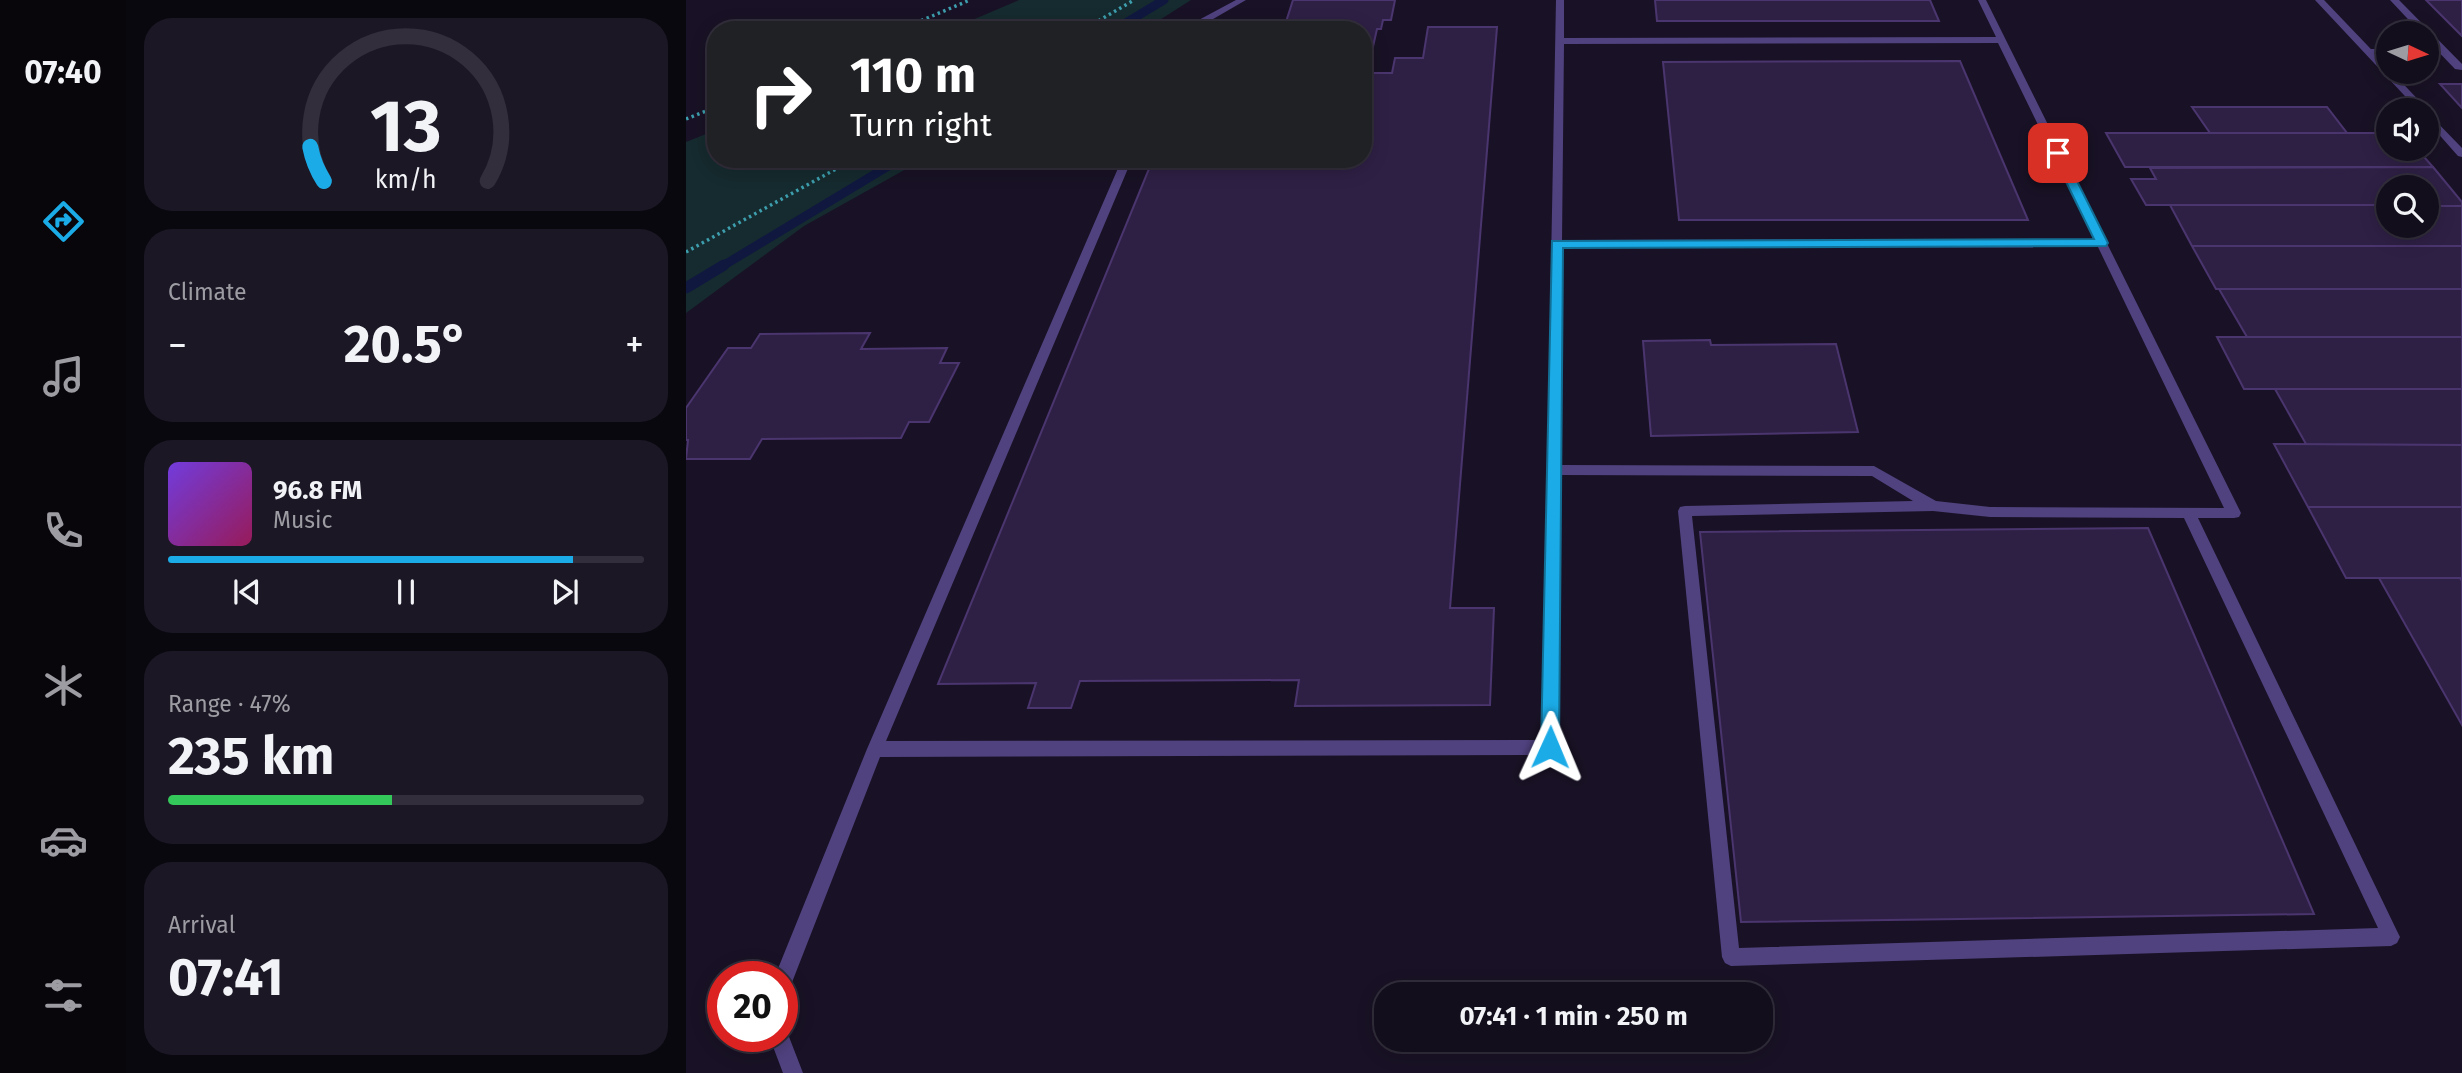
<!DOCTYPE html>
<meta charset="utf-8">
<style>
:root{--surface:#130e1c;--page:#1c1725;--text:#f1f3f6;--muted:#9d9ca3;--line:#322e3b;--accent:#1babe7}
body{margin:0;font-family:"Fira Sans",sans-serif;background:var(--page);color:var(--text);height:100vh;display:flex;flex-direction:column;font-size:26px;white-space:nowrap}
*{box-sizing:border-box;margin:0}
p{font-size:23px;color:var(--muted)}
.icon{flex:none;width:38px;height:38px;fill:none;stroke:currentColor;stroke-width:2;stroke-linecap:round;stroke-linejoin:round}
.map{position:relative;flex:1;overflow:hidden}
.details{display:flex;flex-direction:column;gap:18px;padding:18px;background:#0a080f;width:560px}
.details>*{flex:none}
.banner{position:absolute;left:21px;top:21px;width:665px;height:147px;border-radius:28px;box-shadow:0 4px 18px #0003,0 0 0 2px var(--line);background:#202124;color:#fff;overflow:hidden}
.needle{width:46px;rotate:94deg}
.fabs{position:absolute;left:1690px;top:21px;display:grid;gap:14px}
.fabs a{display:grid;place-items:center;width:63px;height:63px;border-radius:50%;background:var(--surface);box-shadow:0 4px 18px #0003,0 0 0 2px var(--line);font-size:35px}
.speed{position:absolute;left:21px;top:961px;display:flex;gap:14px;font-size:35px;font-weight:700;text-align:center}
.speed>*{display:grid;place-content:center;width:91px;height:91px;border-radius:50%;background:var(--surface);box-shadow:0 4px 18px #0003,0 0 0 2px var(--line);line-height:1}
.speed .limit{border:10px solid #d22;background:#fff;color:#111}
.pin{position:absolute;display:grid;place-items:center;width:60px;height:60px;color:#fff;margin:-30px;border-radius:14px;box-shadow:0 4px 10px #0006}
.me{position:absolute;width:77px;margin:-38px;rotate:1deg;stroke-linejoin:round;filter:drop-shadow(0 0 5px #0008)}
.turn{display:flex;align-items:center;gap:24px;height:147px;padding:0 28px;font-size:32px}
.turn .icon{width:91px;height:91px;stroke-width:2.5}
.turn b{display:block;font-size:49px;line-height:60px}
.big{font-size:52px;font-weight:700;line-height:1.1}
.details .tile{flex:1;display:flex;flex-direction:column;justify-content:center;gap:10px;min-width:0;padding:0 24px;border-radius:28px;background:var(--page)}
.details .dial{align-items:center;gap:0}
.dial svg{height:182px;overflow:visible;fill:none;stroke:var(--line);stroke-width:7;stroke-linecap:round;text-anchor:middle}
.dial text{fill:var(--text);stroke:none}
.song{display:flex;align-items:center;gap:21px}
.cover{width:84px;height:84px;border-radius:10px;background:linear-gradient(135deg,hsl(260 70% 55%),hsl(330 70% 35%))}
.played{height:7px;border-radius:4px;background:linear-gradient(90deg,var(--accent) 85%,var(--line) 85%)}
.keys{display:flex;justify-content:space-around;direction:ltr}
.heat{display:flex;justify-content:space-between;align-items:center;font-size:38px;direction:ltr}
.charge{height:10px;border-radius:5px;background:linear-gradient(90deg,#34c759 47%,var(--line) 0)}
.trip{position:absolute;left:688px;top:982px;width:399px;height:70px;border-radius:28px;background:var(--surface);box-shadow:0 4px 18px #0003,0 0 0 2px var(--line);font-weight:700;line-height:70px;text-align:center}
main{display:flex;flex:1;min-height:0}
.tabs{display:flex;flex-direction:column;width:126px;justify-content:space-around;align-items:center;background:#08060b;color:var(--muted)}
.tabs .icon{width:49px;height:49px}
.tabs .on{color:var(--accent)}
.tabs b{font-size:32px;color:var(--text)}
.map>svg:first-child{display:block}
.green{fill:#162b2f}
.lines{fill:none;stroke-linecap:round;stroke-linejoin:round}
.stream-far1{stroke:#101840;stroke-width:9}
.stream{stroke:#101840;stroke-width:11}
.building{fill:#2e2045;stroke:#4b356e;stroke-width:2}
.path{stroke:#3d9ead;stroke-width:3.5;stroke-dasharray:2.5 3.5;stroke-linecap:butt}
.service{fill:#50427f;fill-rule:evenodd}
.minor{fill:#50427f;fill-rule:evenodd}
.route{fill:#1babe7;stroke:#126f96;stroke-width:2}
</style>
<main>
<nav class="tabs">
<b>07:40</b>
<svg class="icon on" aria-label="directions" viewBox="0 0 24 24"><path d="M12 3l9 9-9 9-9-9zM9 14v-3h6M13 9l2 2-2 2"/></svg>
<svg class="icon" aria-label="music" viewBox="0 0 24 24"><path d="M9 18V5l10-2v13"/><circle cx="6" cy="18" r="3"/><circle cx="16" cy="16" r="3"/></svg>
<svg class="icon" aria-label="phone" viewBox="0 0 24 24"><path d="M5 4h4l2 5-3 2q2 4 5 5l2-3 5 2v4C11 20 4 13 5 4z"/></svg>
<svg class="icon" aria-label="climate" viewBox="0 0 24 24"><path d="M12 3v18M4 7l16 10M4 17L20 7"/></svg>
<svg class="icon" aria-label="car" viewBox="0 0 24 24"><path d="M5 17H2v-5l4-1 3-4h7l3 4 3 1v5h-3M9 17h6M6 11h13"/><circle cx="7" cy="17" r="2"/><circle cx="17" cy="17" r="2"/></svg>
<svg class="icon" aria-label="filters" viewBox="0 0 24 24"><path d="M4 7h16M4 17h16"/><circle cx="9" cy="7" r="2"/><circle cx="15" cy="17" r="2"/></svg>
</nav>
<section class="details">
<div class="tile dial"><svg viewBox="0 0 100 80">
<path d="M14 69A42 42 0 1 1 86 69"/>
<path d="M14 69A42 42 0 0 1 8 54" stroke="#1babe7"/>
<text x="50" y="56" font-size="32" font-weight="700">13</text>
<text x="50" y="72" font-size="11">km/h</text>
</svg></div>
<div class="tile"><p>Climate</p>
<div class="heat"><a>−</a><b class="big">20.5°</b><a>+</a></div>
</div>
<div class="tile">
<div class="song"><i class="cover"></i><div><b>96.8 FM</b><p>Music</p></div></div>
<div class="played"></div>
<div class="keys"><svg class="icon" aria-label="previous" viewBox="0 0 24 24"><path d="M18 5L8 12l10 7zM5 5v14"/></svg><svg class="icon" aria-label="pause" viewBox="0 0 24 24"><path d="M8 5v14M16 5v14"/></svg><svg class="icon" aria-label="next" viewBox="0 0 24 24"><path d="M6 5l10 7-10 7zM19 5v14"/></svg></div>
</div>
<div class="tile"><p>Range · 47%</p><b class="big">235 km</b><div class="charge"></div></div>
<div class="tile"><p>Arrival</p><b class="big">07:41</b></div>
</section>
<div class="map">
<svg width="1776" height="1073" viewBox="0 0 1776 1073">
<rect width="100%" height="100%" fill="#191226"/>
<!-- green -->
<path class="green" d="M333 0H505L458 30H263Z
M30 130V159H238L118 226 0 313V142Z"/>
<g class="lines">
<!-- stream-far1 -->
<path class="stream-far1" d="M428 30 478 0
M35 267 214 159"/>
<!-- stream -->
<path class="stream" d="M0 288 38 265"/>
</g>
<!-- building -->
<path class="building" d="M607 0H709L705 20H697L695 29H691L681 73H706L709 58H737L742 27H811L764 608H808L804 705 609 706 613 680 394 681 385 708H342L350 683 252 684 467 159H677V30H520L598 28Z
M969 0H1244L1253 21H971Z
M1740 0H1776V36Z
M1274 61 1342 220H993L977 62Z
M1754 84H1776V108Z
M1506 107H1641L1661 133H1524Z
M1420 133H1703V149H1731L1747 167H1439Z
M1747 167 1776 202V206H1741V187H1703V205H1460L1445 179H1470L1464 168Z
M1484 205H1703V226H1741V206H1776V246H1506Z
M1506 246H1776V289H1530Z
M1533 289H1776V337H1561Z
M184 333 175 349 261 348 254 363H273L243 422H223L215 438 76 439 64 459H0L2 440H0V408L42 348H65L74 334Z
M1531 337H1776V389H1558Z
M1024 340 1025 345 1150 344 1172 432 965 436 957 341Z
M1589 389H1776V445L1620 444Z
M1588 444 1776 445V507H1622Z
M1622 507H1776V578H1660Z
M1462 528 1628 914 1055 922 1014 532Z
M1693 578H1774L1776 581V725Z"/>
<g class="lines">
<!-- path -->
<path class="path" d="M213 30 284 0
M397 30 448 0
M0 119 30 107
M0 252 168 159"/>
<!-- service -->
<path class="service" d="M550 0H560L515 26 513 30H504L509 22Z
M870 0H878V38L1310 37 1292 0H1300L1555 513 1553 517 1548 518H1512L1711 931 1714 937 1711 943 1705 946 1045 966 1039 963 1036 957 992 511 994 507 999 506 1227 501 1186 476 874 475 872 747 870 752 864 755 194 757 103 990 96 992V976H89L181 749 436 159H446L200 741 856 740ZM1312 43 1408 239 876 240 878 44ZM1412 247 1538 508 1304 507 1250 501 1188 466 874 465 876 248ZM1247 511 1304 517 1498 518 1692 928 1053 948 1006 516Z
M1704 0H1713L1776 64V70L1769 69 1741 40V33H1735Z
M1703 49V55H1684L1679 52 1684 49Z
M96 1028 100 1029 117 1073H97L83 1036H96Z"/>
<!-- minor -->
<path class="minor" d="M1629 0H1638L1703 68V72H1706L1740 108 1742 110 1741 111 1732 110Z
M1741 112 1776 148V157L1772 156 1741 121Z"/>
</g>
<!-- route -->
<path class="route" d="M1368 150 1377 153 1422 243 1420 246 877 248 873 747 870 753 864 756 857 753 855 747 866 241 1408 239 1366 153Z"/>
</svg>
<div class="fabs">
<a><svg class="needle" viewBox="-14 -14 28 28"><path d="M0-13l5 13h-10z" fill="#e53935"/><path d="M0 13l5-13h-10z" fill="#9d9ca3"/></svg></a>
<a><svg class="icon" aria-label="sound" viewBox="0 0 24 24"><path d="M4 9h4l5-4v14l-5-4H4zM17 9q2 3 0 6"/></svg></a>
<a><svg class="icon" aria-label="search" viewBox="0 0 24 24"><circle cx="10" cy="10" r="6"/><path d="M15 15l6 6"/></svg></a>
</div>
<div class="speed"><div class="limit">20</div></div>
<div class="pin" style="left:1372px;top:153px;background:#d93025"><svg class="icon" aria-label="arrive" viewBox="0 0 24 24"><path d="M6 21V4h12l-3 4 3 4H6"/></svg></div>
<svg class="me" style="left:864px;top:747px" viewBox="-20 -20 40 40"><path d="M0-17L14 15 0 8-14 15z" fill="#1babe7" stroke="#fff" stroke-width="4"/></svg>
<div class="trip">07:41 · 1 min · 250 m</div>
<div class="banner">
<div class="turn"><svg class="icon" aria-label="right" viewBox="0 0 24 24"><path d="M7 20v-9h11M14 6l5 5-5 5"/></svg><div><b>110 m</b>Turn right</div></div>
</div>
</div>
</main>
